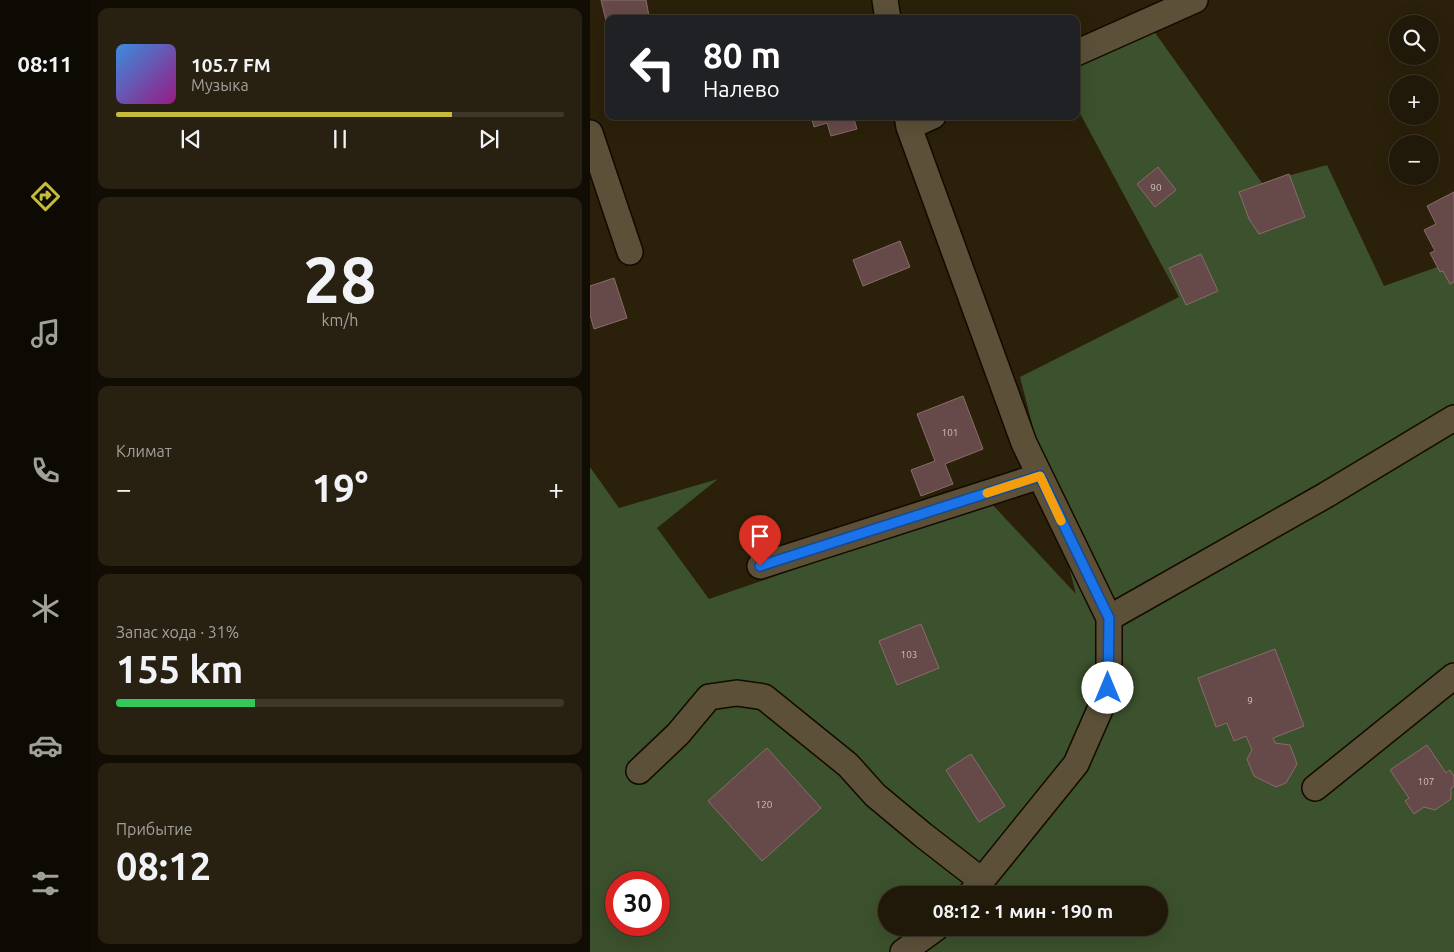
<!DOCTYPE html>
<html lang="ru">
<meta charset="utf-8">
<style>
:root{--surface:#201808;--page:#282112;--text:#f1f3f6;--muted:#a2a09c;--line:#3d3729;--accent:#c6bc3c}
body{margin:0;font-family:Ubuntu,sans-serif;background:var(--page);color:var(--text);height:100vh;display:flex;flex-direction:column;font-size:19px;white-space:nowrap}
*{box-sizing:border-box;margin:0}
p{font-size:16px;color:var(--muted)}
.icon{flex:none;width:28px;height:28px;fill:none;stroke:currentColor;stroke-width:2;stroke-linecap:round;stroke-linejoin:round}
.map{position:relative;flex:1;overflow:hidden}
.sheet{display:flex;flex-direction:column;gap:8px;padding:8px;background:#120d04;width:500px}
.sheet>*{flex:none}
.guide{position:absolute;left:15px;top:15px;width:475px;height:105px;border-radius:10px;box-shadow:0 5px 20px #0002,0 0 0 1px var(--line);background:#202124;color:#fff;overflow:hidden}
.controls{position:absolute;left:799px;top:15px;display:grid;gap:10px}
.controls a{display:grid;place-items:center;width:50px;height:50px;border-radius:50%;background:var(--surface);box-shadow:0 5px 20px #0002,0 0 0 1px var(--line);font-size:25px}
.speed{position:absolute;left:15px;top:871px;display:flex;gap:10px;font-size:25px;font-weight:700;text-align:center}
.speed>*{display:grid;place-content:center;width:65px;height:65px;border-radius:50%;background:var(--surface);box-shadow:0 5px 20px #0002,0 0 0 1px var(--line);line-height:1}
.speed .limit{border:8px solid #d22;background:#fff;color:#111}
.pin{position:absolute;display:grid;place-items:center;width:42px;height:42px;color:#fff;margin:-51px -21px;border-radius:50% 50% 50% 0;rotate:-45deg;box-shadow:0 0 5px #0007}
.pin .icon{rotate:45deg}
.me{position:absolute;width:55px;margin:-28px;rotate:0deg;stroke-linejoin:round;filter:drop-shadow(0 0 4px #0008)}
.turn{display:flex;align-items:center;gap:18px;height:105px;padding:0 15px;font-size:22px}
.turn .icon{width:65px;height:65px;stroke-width:2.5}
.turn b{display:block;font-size:35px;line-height:42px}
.big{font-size:38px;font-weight:600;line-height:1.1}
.sheet .tile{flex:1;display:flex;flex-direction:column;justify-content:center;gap:8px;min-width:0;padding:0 18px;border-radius:10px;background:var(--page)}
.sheet .dial{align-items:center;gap:0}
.dial b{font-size:65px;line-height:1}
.song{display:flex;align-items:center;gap:15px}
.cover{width:60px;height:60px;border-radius:8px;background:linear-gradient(135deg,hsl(210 70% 55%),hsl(310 70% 35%))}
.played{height:5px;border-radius:2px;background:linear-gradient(90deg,var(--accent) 75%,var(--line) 75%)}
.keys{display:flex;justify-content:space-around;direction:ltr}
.heat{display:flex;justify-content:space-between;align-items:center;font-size:28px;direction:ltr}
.charge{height:8px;border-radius:4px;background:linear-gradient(90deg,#34c759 31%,var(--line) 0)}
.trip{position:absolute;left:288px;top:886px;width:290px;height:50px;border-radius:25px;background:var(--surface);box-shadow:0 5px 20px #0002,0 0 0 1px var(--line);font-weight:600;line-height:50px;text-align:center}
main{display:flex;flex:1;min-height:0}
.menu{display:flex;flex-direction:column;width:90px;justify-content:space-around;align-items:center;background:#0d0a03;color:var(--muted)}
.menu .icon{width:35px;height:35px}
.menu .selected{color:var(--accent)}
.menu b{font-size:22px;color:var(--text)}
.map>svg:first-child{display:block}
.green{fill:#3c512d;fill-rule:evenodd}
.building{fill:#664a49;stroke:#8a6c6b}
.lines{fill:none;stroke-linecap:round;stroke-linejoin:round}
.minor-casing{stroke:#130a00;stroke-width:28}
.minor{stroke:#5c5039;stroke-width:25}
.route-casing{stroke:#114b97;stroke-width:12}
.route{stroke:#1a73e8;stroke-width:9}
.slow{stroke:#f59e0b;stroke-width:9}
.labels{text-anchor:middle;stroke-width:5;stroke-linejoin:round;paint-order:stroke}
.number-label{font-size:10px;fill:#ccc0b6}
</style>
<main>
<nav class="menu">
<b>08:11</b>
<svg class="icon selected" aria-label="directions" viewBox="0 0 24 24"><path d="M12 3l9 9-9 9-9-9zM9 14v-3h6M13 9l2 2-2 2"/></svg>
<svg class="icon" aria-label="music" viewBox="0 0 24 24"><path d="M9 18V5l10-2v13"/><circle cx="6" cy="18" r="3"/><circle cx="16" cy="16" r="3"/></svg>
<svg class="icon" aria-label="phone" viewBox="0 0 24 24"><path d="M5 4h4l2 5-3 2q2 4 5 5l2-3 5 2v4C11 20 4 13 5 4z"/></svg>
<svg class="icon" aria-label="climate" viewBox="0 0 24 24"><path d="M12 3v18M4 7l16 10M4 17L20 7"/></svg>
<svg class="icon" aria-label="car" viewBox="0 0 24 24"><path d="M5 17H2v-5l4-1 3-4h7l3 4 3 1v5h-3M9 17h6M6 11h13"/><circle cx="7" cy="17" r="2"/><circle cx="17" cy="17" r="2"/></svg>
<svg class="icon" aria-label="filters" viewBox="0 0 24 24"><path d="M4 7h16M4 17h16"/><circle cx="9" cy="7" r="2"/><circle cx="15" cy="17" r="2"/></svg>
</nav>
<section class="sheet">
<div class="tile">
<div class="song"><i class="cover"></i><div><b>105.7 FM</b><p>Музыка</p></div></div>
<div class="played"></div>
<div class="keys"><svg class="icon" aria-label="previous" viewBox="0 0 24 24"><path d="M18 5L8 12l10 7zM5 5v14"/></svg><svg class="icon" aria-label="pause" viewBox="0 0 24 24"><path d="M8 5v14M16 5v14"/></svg><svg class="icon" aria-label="next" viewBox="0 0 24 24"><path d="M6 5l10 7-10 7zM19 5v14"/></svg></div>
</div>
<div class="tile dial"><b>28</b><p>km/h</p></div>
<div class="tile"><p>Климат</p>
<div class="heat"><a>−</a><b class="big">19°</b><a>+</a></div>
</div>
<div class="tile"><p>Запас хода · 31%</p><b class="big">155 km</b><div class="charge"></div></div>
<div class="tile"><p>Прибытие</p><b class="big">08:12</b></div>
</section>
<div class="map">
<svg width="864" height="952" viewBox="0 0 864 952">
<rect width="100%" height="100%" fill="#2b200a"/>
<!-- green -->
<path class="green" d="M561 27 672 183 737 165 794 286 864 261V952H0V467L29 508 128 479 67 528 119 599 400 502 486 594 430 377 589 297 486 106V57ZM26 882H69V925H26ZM296 895H569V928H296Z"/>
<!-- building -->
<path class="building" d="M11 0H56L59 16 45 19H19V24L17 25Z
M221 116H263L267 129 241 136 237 123 224 127Z
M568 167 586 190 565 207 547 184Z
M699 174 715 217 669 234 659 219 649 192Z
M864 192V282L860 284 853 271 850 272 840 253 845 251 834 230 846 224 837 206Z
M310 241 320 267 273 286 263 260Z
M611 254 628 291 596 305 579 268Z
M24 278 37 318 4 329 0 315V286Z
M373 396 393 449 355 464 363 484 331 496 321 470 345 461 327 414Z
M331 624 349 668 307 685 289 641Z
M685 649 714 726 683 738 685 743 700 745 707 764 696 783 686 787 664 776 657 759 662 750 656 736 644 741 637 723 626 727 608 678Z
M837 745 856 773 860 770 864 776V786L861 788V799L845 810 834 807 824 814 815 801 819 798 800 770Z
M177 748 231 808 172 861 118 801Z
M381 754 415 806 389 822 356 770Z"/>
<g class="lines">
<!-- minor casing -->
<g class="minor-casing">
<path id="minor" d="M295 0 298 19
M486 53 605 0
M317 116 319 127 434 443 519 618
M319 127 343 116
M0 133 40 252
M170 566 450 476
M49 771 88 734 119 697 147 693 174 697 258 765 285 795 333 835 391 880
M725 788 864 676
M380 895 486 764 519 689V618L736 495 864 418
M313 952 346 928"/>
</g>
<!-- minor -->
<use href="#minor" class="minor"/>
</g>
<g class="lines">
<!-- route casing -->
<g class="route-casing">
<path id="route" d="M170 566 450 476 519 618 518 688"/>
</g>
<!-- route -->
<use href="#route" class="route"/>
<!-- slow -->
<path class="slow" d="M397 493 450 476 471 521"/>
</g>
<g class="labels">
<!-- number labels -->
<g class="number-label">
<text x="566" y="191">90</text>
<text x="360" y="436">101</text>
<text x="319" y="658">103</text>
<text x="660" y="704">9</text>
<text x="836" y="785">107</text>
<text x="174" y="808">120</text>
</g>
</g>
</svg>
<div class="controls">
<a><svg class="icon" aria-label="search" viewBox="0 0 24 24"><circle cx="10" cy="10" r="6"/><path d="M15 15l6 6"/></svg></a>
<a>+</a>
<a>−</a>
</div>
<div class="speed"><div class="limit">30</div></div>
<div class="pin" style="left:170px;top:566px;background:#d93025"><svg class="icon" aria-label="arrive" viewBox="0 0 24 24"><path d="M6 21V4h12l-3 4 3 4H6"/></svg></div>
<svg class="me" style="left:518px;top:688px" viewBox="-20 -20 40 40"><circle r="19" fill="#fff"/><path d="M0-13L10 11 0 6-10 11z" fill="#1a73e8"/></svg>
<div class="trip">08:12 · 1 мин · 190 m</div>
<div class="guide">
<div class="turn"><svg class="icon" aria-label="left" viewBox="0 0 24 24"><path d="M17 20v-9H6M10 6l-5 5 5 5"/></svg><div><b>80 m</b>Налево</div></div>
</div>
</div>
</main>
